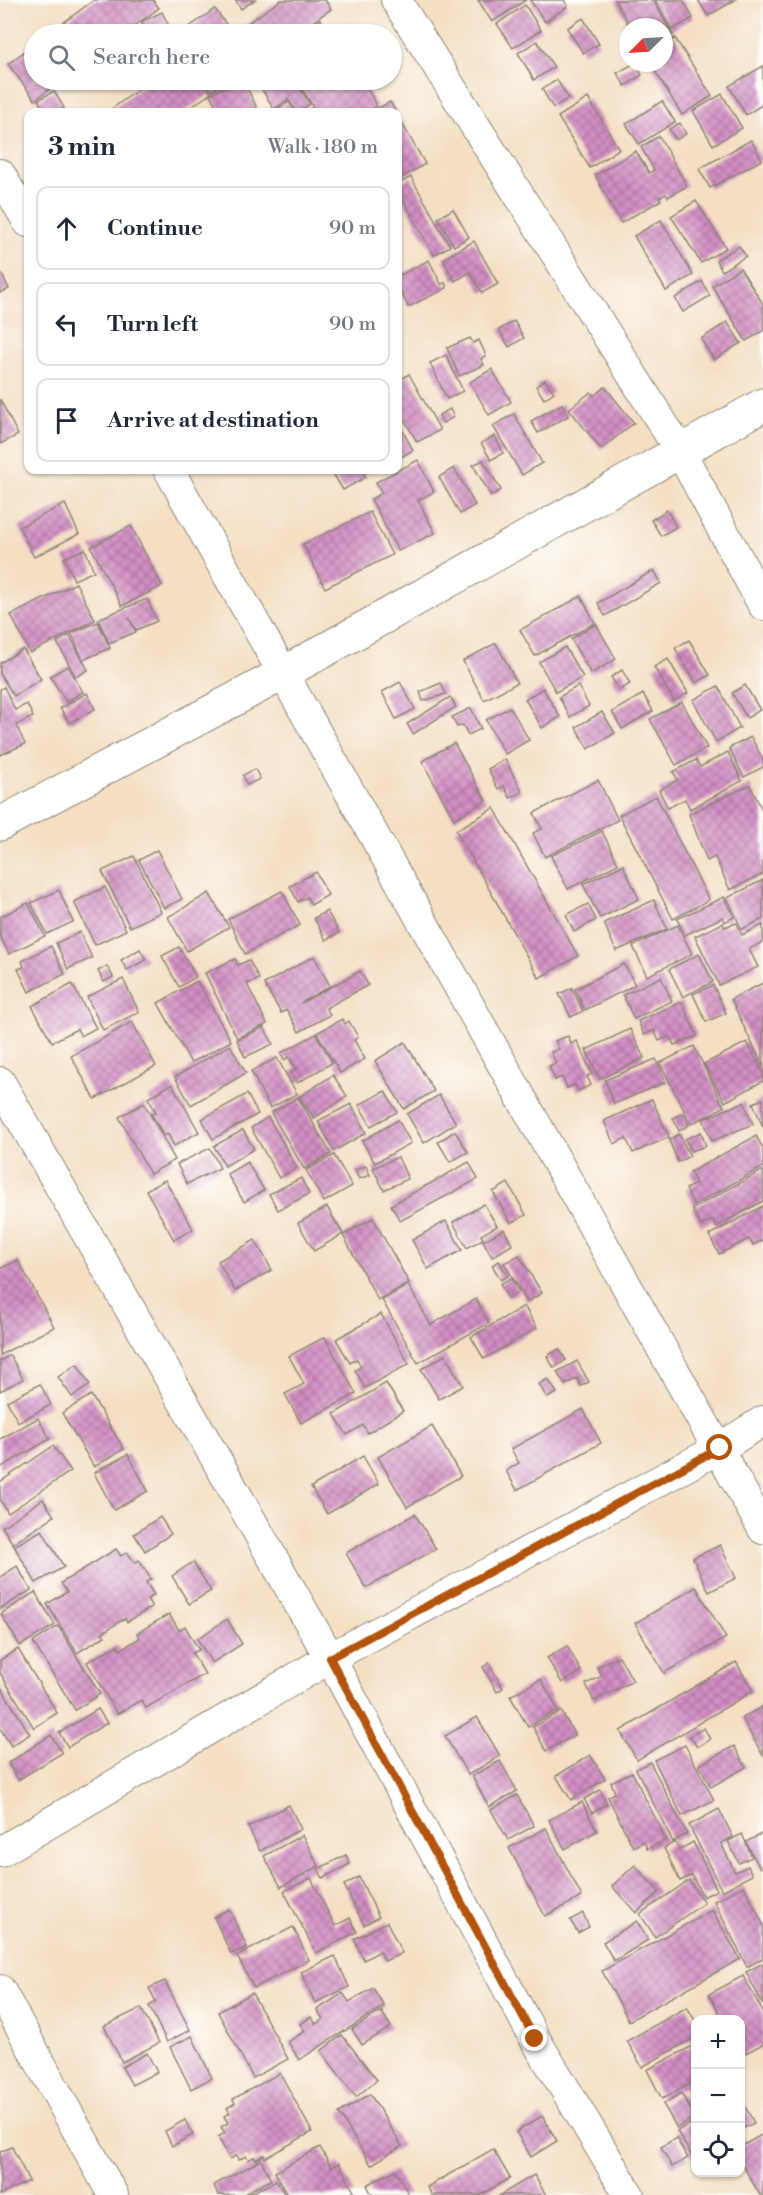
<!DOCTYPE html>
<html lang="en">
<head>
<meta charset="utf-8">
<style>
  body { margin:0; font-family:"Libre Bodoni",serif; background:#f6f6f7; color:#1f2937 }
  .controls { position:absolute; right:18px; bottom:18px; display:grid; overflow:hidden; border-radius:12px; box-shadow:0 2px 4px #0004 }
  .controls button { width:54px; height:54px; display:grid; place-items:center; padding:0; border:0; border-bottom:2px solid #e0e1e3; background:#fff; color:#1f2937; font:30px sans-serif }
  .compass { position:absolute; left:619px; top:18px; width:54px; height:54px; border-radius:50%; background:#fff; box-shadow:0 2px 4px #0004; rotate:246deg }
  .stop { position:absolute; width:18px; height:18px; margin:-14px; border:4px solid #b45309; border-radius:50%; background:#fff }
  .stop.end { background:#b45309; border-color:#fff; box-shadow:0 2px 6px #0008 }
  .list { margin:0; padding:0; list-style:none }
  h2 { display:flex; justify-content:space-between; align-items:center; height:78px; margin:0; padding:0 24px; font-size:26px }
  h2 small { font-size:20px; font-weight:400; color:#747a83 }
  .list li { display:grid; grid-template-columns:39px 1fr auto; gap:18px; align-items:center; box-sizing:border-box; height:84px; margin:0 12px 12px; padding:0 12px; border:2px solid #e0e1e3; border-radius:12px }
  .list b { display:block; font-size:22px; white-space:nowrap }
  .list em { font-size:20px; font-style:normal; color:#747a83 }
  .icon { flex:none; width:33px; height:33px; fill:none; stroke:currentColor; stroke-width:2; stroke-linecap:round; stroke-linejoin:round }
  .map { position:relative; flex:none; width:763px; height:2195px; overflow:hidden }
  .search { position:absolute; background:#fff; box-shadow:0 2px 4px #0004; left:24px; top:24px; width:378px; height:66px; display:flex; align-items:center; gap:15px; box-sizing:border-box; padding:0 21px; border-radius:33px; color:#747a83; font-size:22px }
  .panel { position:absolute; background:#fff; box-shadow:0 2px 4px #0004; left:24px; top:108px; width:378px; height:366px; border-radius:12px }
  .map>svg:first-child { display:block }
  .building { fill:url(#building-cross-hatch) }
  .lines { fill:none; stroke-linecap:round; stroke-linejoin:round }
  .minor-casing { stroke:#908578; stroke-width:32 }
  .secondary-casing { stroke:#908578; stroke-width:35 }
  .minor { stroke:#fff; stroke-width:30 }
  .secondary { stroke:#fff; stroke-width:33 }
  .route { stroke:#b45309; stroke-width:8 }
</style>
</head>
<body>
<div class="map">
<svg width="763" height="2195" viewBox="0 0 763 2195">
  <defs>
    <pattern id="building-cross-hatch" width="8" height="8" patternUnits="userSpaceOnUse" patternTransform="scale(1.5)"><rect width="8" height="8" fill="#d28fc4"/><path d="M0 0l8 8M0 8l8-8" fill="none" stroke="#ab759f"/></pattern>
  </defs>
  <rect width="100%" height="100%" fill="#fdfcf7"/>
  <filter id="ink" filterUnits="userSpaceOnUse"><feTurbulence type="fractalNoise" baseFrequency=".0167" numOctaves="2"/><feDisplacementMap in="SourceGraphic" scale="12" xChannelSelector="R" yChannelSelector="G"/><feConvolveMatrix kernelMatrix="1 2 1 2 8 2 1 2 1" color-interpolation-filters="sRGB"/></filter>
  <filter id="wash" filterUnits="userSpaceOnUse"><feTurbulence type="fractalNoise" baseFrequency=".008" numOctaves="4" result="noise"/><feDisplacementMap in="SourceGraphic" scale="24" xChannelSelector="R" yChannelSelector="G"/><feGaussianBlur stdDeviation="1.35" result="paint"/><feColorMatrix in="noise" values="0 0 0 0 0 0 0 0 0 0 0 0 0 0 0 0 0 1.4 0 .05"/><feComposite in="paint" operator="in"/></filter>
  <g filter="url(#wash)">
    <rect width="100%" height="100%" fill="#f4dfc4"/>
    <g id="blocks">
      <g class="building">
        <polygon points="94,0 153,0 159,8 123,34 48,34"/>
        <polygon points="235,0 255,0 241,9"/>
        <polygon points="281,0 325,0 331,9 295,34 252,34 245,25"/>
        <polygon points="478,0 526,0 492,22"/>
        <polygon points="530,0 564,0 568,6 545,22"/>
        <polygon points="615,0 653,0 673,35 664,41 664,27 630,27"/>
        <polygon points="655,0 683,0 693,18 672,30"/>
        <polygon points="698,0 735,0 708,16"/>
        <polygon points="525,5 541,30 513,48 497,24"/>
        <polygon points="215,9 229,28 220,34 179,34"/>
        <polygon points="162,12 173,34 147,34 141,22"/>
        <polygon points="583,18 599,44 583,53 567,28"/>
        <polygon points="320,19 331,34 297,34"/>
        <polygon points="675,38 712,96 682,115 650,63 664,63 664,45"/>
        <polygon points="537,41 554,67 534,80 518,53"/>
        <polygon points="34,44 34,80 62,80 35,100 8,64"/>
        <polygon points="635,63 642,75 625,86 617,73"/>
        <polygon points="763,66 763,104 746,115 729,86"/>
        <polygon points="152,80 202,80 211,93 184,112 107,112"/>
        <polygon points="204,80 229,80 212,91"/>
        <polygon points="240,80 243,80 259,112 219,112 210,94"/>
        <polygon points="256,80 294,80 310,104 297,112 287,98 288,100 274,109"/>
        <polygon points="315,80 362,80 377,106 366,112 303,112 313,107 301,87"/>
        <polygon points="557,80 568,98 553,108 542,89"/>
        <polygon points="54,91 64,108 56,112 45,112 38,100"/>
        <polygon points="722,94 742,128 713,145 693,111"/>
        <polygon points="588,98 619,149 590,168 558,117"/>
        <polygon points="662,101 675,122 639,144 626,124"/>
        <polygon points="289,102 296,112 272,112"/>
        <polygon points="390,102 396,112 370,112"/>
        <polygon points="398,116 425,164 398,180"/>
        <polygon points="680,123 686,134 676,140 669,129"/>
        <polygon points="659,136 687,186 668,197 666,194 659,197 661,200 621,223 595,175 636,151 649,173 654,170 641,147"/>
        <polygon points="751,140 762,160 710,188 699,169"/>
        <polygon points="411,177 450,246 434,255 398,191 398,184"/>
        <polygon points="696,201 726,248 701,263 671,216"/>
        <polygon points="453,209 469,237 454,246 438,218"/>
        <polygon points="661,220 693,275 666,291 634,236"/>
        <polygon points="474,241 498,284 482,293 470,272 455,281 443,259"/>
        <polygon points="739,246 746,256 722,271 716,260"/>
        <polygon points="429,260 441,284 445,283 447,288 408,307 398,285 398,276"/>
        <polygon points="740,268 763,304 763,331 746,341 712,286"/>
        <polygon points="0,271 9,289 0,293"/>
        <polygon points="702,281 710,296 683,312 675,298"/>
        <polygon points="514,321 524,338 509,347 499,330"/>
        <polygon points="727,322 741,343 714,360 701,339"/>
        <polygon points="470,338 473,343 479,340 486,356 481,359 484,365 459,376 447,348"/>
        <polygon points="446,355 463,391 447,399 430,363"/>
        <polygon points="492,369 511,402 489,415 470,382"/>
        <polygon points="409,374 440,430 417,442 398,408 398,381"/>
        <polygon points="545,380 554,392 544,399 536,386"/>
        <polygon points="605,387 634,423 601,449 569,409 591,392 594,396"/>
        <polygon points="0,399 18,435 0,444"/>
        <polygon points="562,404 568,416 538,433 531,421"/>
        <polygon points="450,409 454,417 443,423 439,415"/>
        <polygon points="514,414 542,463 522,475 493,426"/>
        <polygon points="398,422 413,450 398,459"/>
        <polygon points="495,436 503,453 491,460 481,443"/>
        <polygon points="418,460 434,492 418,500 435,533 398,551 371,499 382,493 376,482"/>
        <polygon points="483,460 501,490 491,496 473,465"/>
        <polygon points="454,468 475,505 460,514 439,477"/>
        <polygon points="331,470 362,470 366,477 343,490"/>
        <polygon points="65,504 79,534 34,557 19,527"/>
        <polygon points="667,510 676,527 661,536 651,520"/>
        <polygon points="370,512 392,555 325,588 303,544"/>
        <polygon points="131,526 162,586 122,606 91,547"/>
        <polygon points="85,549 94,571 74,580 64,558"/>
        <polygon points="654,570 661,583 605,616 598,603"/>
        <polygon points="76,583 95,620 30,653 11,615"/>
        <polygon points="581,596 595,623 535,656 520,630"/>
        <polygon points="147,599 157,621 136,630 129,618 136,632 109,643 98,619"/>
        <polygon points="98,622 110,648 83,660 71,633"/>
        <polygon points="596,624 616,659 591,674 571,639"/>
        <polygon points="69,635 88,670 76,677 57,642"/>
        <polygon points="689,640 710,675 696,683 675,648"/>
        <polygon points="496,643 517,683 484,700 463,661"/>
        <polygon points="565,647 583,677 556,692 539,662"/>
        <polygon points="23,649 41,679 14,696 0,674 0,663"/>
        <polygon points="668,659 688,693 674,701 654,667"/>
        <polygon points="68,666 83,692 66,702 50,676"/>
        <polygon points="622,670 630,684 619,690 611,677"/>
        <polygon points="400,682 415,709 396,719 382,692"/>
        <polygon points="441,683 446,694 423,701 420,692"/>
        <polygon points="745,685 760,710 747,718 732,693"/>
        <polygon points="578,686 589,706 570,717 559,697"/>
        <polygon points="718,686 740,728 716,742 693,700"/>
        <polygon points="4,687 15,710 27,704 33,717 16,725 25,744 0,755 0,689"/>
        <polygon points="543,688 560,717 542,728 525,699"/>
        <polygon points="87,693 95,709 69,723 60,708"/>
        <polygon points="643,694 653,711 622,729 612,712"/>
        <polygon points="450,697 456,707 413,734 407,724"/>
        <polygon points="682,702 707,748 676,765 650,719"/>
        <polygon points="510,707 529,740 505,754 486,720"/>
        <polygon points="471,708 481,729 468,735 463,725 457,727 452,717"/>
        <polygon points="602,712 615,733 588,749 576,727"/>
        <polygon points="751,737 763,760 763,767 744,777 729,748"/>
        <polygon points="454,743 486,801 454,819 422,761"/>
        <polygon points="728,752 742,781 690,809 685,799 668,808 659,790 678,780 673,772 696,760 700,767"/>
        <polygon points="505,759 522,792 510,798 504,786 498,789 488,769"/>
        <polygon points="255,769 260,779 247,785 243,775"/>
        <polygon points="598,780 618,820 545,857 533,833 542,829 534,813"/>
        <polygon points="750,785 763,812 763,874 730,890 715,857 707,861 689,814"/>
        <polygon points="656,796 709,900 673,919 619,815"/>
        <polygon points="494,808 578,956 539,978 456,830"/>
        <polygon points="602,831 618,864 568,889 551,856"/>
        <polygon points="157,850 182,899 164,908 139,860"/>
        <polygon points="134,856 161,912 130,927 102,871"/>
        <polygon points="623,865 639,899 600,918 583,884"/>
        <polygon points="316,872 328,895 311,905 307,897 298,902 290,886"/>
        <polygon points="763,880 763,919 742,929 727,898"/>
        <polygon points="105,887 126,930 95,945 74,902"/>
        <polygon points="59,890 73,922 47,934 31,903"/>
        <polygon points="282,891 300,925 245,954 228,919"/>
        <polygon points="209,893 229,927 187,951 168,917"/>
        <polygon points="724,897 734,917 725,922 723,917 685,935 677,919"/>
        <polygon points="654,900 667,929 616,951 604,923"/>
        <polygon points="28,903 45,936 9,954 0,936 0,917"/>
        <polygon points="588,904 596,920 574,932 566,915"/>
        <polygon points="327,911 339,933 326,940 314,918"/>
        <polygon points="723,923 724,927 737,923 742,935 763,925 763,942 749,949 758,967 719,985 695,936"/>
        <polygon points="678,925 692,954 647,976 633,946"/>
        <polygon points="80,932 92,958 68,969 56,943"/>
        <polygon points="51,946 65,974 29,992 18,969 24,967 22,961"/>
        <polygon points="179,947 196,977 179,987 162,956"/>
        <polygon points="140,949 146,960 127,970 121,960"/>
        <polygon points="699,954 713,982 683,997 669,969"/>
        <polygon points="314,956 330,986 301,1003 360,971 368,985 326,1008 330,1015 299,1032 287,1010 281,1013 264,984"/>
        <polygon points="235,959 238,965 249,960 259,979 247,984 267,1024 237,1038 205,973"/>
        <polygon points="624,964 635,985 585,1010 575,989"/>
        <polygon points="107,966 113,977 104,982 98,971"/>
        <polygon points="661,977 672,1001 634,1019 623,995"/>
        <polygon points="123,979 139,1012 103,1030 87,997"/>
        <polygon points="197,981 231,1041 191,1063 158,1003"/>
        <polygon points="763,983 763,1067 731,999"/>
        <polygon points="72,984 96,1028 81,1036 77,1029 52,1042 32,1006"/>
        <polygon points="713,985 726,1013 706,1022 693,994"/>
        <polygon points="572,988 583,1011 571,1017 559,994"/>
        <polygon points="682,1002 697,1036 674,1045 670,1036 659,1041 654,1030 644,1035 638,1021"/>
        <polygon points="342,1019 345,1024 349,1021 358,1037 354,1040 365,1059 340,1073 317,1033"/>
        <polygon points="132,1022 156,1066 95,1099 71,1056"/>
        <polygon points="264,1027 273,1044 245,1057 237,1040"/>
        <polygon points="630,1029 644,1058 600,1079 586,1050"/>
        <polygon points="316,1034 332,1063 297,1083 291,1072 296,1069 289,1057 284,1060 281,1053"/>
        <polygon points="568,1036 571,1044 577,1041 592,1074 587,1076 591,1085 578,1091 575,1085 567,1088 562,1077 555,1080 549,1066 556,1063 551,1052 559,1049 555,1041"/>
        <polygon points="405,1042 434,1091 404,1109 375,1061"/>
        <polygon points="747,1042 763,1072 763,1081 725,1102 704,1064"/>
        <polygon points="230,1045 246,1073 191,1105 175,1077"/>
        <polygon points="694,1046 724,1107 691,1124 660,1063"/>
        <polygon points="277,1058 297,1094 270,1108 251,1071"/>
        <polygon points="656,1059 666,1082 614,1104 605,1080"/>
        <polygon points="333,1075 347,1096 314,1118 299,1097"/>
        <polygon points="172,1084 199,1132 174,1146 168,1134 164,1136 151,1114 156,1112 148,1098"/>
        <polygon points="385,1091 397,1112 371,1126 359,1105"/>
        <polygon points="247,1094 258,1114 213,1139 202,1119"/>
        <polygon points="439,1095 456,1123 424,1143 407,1114"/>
        <polygon points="298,1097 331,1154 304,1169 271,1113"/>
        <polygon points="652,1099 669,1137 633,1153 626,1138 614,1144 604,1121"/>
        <polygon points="763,1099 763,1127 753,1103"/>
        <polygon points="744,1102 753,1124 712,1141 703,1119"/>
        <polygon points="144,1103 175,1160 150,1174 119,1117"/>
        <polygon points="351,1104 366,1133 334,1151 318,1121"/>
        <polygon points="683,1113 689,1125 679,1131 673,1118"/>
        <polygon points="268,1117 297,1168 279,1178 251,1128"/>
        <polygon points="398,1120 411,1143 375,1163 362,1141"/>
        <polygon points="243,1130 254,1149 225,1166 214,1146"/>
        <polygon points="455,1131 468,1152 450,1162 438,1142"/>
        <polygon points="701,1132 706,1146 691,1151 685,1139"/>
        <polygon points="679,1134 690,1156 678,1162 669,1140"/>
        <polygon points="756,1136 763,1148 763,1167 694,1205 686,1189 696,1183 690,1172"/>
        <polygon points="210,1148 220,1168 187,1184 177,1164"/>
        <polygon points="334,1155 352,1186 324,1202 306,1170"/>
        <polygon points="398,1157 408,1179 384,1190 373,1168"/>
        <polygon points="247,1162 264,1190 244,1202 227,1174"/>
        <polygon points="469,1162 478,1179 400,1221 391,1205"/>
        <polygon points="366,1166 370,1175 359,1179 355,1170"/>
        <polygon points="763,1170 763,1201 716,1227 713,1220 701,1226 692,1209"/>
        <polygon points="301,1178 309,1194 278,1210 269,1194"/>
        <polygon points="165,1180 193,1229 174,1240 146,1190"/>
        <polygon points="508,1183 526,1215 511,1223 493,1192"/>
        <polygon points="484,1204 497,1226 481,1235 483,1239 467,1248 453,1222"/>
        <polygon points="763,1206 763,1240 753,1245 749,1239 719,1254 709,1235"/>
        <polygon points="327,1207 343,1234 314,1251 298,1223"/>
        <polygon points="373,1218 409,1283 378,1300 343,1235"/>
        <polygon points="446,1221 462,1250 428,1269 412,1240"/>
        <polygon points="504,1229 512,1245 492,1257 483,1241"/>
        <polygon points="255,1240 272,1270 235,1291 218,1261"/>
        <polygon points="519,1255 542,1293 527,1302 504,1263"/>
        <polygon points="18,1260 54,1327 0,1355 0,1269"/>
        <polygon points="499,1261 508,1276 501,1280 492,1265"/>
        <polygon points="511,1278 519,1292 508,1298 500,1284"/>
        <polygon points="408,1285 431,1325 476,1299 489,1323 418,1363 382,1300"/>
        <polygon points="524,1306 537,1328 484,1359 471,1337"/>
        <polygon points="381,1314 409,1364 365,1388 355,1370 361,1367 357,1359 350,1363 336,1339"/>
        <polygon points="325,1337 356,1394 301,1423 285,1394 304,1384 289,1356"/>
        <polygon points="559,1349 566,1360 554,1368 547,1356"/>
        <polygon points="10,1355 23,1379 0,1391 0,1361"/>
        <polygon points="445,1355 463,1386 439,1399 421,1369"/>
        <polygon points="577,1361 589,1382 581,1386 577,1378 565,1385 557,1372"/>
        <polygon points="77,1364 90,1385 72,1397 58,1377"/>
        <polygon points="548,1379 557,1393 547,1398 539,1384"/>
        <polygon points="386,1383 403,1411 368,1433 363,1425 347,1435 334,1414"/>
        <polygon points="40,1384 51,1405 18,1422 7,1401"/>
        <polygon points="91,1395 124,1449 94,1467 62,1413"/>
        <polygon points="583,1409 601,1443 517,1490 506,1471 519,1463 511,1449"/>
        <polygon points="38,1418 50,1439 0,1468 0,1439"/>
        <polygon points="432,1426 461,1476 407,1507 378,1457"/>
        <polygon points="53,1446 71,1471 8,1513 0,1500 0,1482"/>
        <polygon points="128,1454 148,1491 114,1510 94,1473"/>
        <polygon points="363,1456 379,1484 327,1514 311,1487"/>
        <polygon points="43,1499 54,1516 13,1544 2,1527"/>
        <polygon points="415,1514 436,1549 366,1588 346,1553"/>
        <polygon points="160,1517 171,1534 145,1551 134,1534"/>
        <polygon points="42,1530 64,1567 36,1583 14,1546"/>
        <polygon points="720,1545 736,1578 709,1592 693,1558"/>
        <polygon points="116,1549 121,1556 127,1552 135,1563 139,1560 151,1579 146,1582 154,1595 147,1599 152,1607 127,1622 125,1618 102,1633 105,1636 77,1653 47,1604 67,1592 61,1583"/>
        <polygon points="193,1562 211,1591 189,1604 172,1576"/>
        <polygon points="17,1566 31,1590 0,1609 0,1577"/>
        <polygon points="696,1587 726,1638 664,1673 635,1623"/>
        <polygon points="35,1592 55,1625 20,1646 1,1614"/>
        <polygon points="169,1614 179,1630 185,1626 199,1650 192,1653 205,1674 146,1708 141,1700 117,1714 87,1662 117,1645 120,1650 140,1638 137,1633"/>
        <polygon points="227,1619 242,1644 212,1663 197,1639"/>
        <polygon points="58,1626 100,1694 75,1710 33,1642"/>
        <polygon points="567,1646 581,1671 562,1683 547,1658"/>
        <polygon points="18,1649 57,1713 34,1728 0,1673 0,1660"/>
        <polygon points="619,1656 633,1681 594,1701 586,1684 602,1676 597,1667"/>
        <polygon points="736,1662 753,1691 637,1760 620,1731"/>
        <polygon points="489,1663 503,1688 497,1692 483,1667"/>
        <polygon points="541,1679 558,1710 528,1727 510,1696"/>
        <polygon points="0,1686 30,1734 11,1746 0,1728"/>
        <polygon points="763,1706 763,1756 742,1718"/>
        <polygon points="98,1709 107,1723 68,1747 59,1733"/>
        <polygon points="561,1711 575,1735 546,1751 533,1727"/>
        <polygon points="477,1717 500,1756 468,1775 445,1736"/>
        <polygon points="704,1728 710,1739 697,1747 690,1736"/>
        <polygon points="51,1735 62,1753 18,1780 8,1763"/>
        <polygon points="685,1745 714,1800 682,1816 654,1760"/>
        <polygon points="734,1746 746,1767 711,1787 699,1765"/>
        <polygon points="590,1755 605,1779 571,1800 556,1776"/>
        <polygon points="500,1761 517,1791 489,1807 472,1776"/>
        <polygon points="650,1762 687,1834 673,1842 636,1769"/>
        <polygon points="632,1772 666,1840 647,1849 644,1841 633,1847 608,1797 615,1793 611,1782"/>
        <polygon points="600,1790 607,1804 592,1813 584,1799"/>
        <polygon points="517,1795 534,1826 508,1840 491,1810"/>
        <polygon points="582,1802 597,1831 565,1849 549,1820"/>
        <polygon points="289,1805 301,1829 260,1851 248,1827"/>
        <polygon points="719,1809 733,1837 721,1843 735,1872 748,1866 752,1875 722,1891 689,1825"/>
        <polygon points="546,1828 582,1897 545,1916 509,1848"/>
        <polygon points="763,1833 763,1866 760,1868 746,1842"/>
        <polygon points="742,1834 752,1857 739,1863 728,1841"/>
        <polygon points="302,1835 319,1866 281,1887 264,1856"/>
        <polygon points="675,1842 679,1850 693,1842 717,1890 703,1897 692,1875 680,1881 664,1848"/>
        <polygon points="346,1855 350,1864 323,1878 318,1869"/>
        <polygon points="635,1865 659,1892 636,1913 612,1886"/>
        <polygon points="359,1877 379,1917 364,1925 344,1885"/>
        <polygon points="311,1878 335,1926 350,1918 357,1932 316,1953 284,1891"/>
        <polygon points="689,1880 704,1903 655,1937 640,1914"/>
        <polygon points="744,1886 763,1924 763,1958 747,1967 714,1901"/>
        <polygon points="229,1909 247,1947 231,1954 214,1917"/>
        <polygon points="712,1910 740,1959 629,2021 602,1971"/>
        <polygon points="583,1913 589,1927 578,1933 570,1920"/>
        <polygon points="637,1921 648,1940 614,1961 603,1942"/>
        <polygon points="387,1922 402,1953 385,1961 380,1951 364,1960 354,1939"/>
        <polygon points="293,1927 309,1960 254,1988 237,1956"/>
        <polygon points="335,1956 349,1987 315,2003 301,1972"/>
        <polygon points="763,1963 763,2005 746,1972"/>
        <polygon points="743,1976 763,2012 763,2044 742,2055 740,2020 723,2020 709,1994"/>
        <polygon points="165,1981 190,2030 167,2042 149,2006 156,2002 149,1988"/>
        <polygon points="373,1988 384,2006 299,2060 288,2042 305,2031 300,2024 311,2017 316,2024 323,2019 317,2010 343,1993 349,2002"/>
        <polygon points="252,1993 288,2059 253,2078 218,2012"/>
        <polygon points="687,2007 696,2022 696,2037 642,2067 627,2041"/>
        <polygon points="141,2008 159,2043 122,2062 104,2026"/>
        <polygon points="381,2011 391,2027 362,2045 352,2029"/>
        <polygon points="342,2035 377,2080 356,2097 321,2051"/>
        <polygon points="192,2036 212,2078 191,2089 170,2047"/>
        <polygon points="696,2044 696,2081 662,2099 647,2070"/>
        <polygon points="147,2053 157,2072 132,2085 122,2067"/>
        <polygon points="280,2073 312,2132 265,2158 264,2155 256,2160 254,2157 248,2160 246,2156 239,2160 237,2155 230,2159 218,2137 225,2133 221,2127 228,2123 224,2116 230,2113 227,2108 235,2103 233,2099"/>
        <polygon points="681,2093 695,2117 677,2128 663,2104"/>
        <polygon points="370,2094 402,2146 371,2165 339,2113"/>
        <polygon points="740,2097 754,2123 740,2130"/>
        <polygon points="542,2116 557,2141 531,2157 516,2132"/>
        <polygon points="185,2120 193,2135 172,2146 165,2131"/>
        <polygon points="696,2120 696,2156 693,2158 677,2131"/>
        <polygon points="763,2134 763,2195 760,2195 740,2161 740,2147"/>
        <polygon points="676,2138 688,2158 672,2167 661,2147"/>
        <polygon points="12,2147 29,2181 0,2195 0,2152"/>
        <polygon points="320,2147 331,2167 339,2163 354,2192 349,2195 287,2195 275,2172"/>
        <polygon points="493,2149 510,2178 481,2195 432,2195 427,2187"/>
        <polygon points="261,2160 271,2180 242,2195 218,2195 214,2185"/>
        <polygon points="395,2170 409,2195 372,2195 367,2185"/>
        <polygon points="534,2175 546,2195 500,2195"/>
        <polygon points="276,2180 285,2195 247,2195 273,2182"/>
      </g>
    </g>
  </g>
  <g filter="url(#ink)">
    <use href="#blocks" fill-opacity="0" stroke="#908578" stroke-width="1.5"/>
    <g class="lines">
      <defs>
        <g id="minor">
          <polyline points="396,0 680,451 763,605"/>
          <polyline points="0,174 28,222"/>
          <polyline points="169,470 763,1529"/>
          <polyline points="0,1082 330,1658 535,2039 629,2195"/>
          <polyline points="0,1852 330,1658 720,1448 763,1421"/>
          <polyline points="0,1990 113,2195"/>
        </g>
        <polyline id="secondary" points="0,824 282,674 763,405"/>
      </defs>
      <use href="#minor" class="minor-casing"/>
      <use href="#secondary" class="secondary-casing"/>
      <use href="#minor" class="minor"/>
      <use href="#secondary" class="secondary"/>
    </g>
  </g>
  <g class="lines" filter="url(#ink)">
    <polyline class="route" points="535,2039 330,1658 720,1448"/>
  </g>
</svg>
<div class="controls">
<button>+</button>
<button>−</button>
<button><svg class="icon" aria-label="locate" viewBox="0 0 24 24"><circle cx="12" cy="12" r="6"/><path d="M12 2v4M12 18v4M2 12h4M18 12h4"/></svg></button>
</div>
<svg class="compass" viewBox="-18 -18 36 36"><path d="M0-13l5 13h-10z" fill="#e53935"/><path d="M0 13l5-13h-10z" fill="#747a83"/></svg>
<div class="stop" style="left:720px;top:1448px"></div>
<div class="stop end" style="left:535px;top:2039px"></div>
<div class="search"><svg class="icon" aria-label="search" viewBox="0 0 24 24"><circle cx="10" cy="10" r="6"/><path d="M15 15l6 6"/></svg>Search here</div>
<section class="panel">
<h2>3 min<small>Walk · 180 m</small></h2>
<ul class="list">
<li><svg class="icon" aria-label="ahead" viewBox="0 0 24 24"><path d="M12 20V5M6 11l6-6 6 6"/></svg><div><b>Continue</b></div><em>90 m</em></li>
<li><svg class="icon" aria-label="left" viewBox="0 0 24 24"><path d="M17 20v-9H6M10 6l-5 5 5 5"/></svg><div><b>Turn left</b></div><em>90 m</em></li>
<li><svg class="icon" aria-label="arrive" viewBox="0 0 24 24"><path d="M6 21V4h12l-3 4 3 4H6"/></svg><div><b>Arrive at destination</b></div></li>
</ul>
</section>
</div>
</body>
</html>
